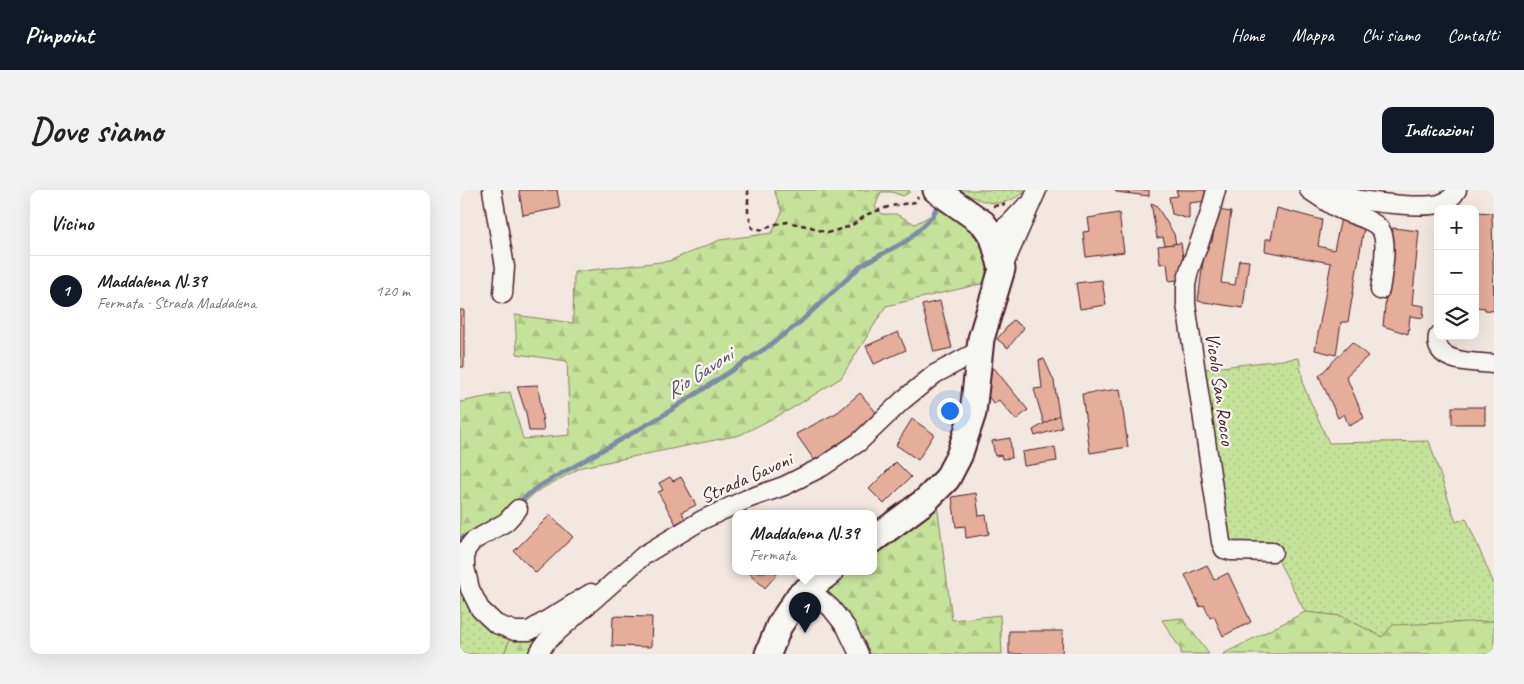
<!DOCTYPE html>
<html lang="it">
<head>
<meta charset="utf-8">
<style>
  body { margin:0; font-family:Caveat,sans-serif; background:#f2f2f2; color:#222 }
  .controls { position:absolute; right:15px; top:15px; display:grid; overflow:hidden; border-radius:10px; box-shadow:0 5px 20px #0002 }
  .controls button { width:45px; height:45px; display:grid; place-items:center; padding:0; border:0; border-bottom:1px solid #e0e0e0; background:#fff; color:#222; font:25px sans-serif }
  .you { position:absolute; left:489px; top:220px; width:18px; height:18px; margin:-12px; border:4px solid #fff; border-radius:50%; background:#1a73e8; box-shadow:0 0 0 8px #1a73e833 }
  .badge { display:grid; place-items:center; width:32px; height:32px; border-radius:50%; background:#111827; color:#fff; font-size:16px; font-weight:700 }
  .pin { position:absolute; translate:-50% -41px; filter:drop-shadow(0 1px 2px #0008) }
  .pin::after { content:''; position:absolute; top:26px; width:18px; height:15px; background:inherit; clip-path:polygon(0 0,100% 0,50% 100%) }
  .popup { position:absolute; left:272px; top:320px; width:145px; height:65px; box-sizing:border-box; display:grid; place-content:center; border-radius:10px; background:#fff; filter:drop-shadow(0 1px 4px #0005); font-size:16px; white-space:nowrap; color:#767676 }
  .popup b { font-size:19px; color:#222 }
  .popup::after { content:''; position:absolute; left:50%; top:100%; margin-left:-10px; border:10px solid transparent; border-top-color:#fff }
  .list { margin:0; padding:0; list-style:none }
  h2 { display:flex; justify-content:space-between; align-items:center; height:65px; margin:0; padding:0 20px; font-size:21px }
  h2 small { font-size:16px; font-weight:400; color:#767676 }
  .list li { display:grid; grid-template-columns:32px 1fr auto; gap:15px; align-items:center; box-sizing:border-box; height:70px; padding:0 20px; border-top:1px solid #e0e0e0 }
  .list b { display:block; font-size:19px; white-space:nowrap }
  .list p { margin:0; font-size:16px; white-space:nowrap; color:#767676 }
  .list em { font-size:16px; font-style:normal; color:#767676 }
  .icon { flex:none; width:28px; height:28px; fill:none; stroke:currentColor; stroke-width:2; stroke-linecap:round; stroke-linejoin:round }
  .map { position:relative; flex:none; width:1034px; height:464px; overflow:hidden; border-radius:10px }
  header { display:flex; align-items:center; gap:30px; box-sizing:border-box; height:70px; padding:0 25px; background:#111827; color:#fff }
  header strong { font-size:24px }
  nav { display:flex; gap:28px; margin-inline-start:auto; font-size:18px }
  .intro { display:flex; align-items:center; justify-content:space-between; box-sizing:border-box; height:120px; padding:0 30px }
  h1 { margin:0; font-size:35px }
  .button { padding:12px 22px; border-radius:10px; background:#111827; color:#fff; font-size:18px; font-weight:700 }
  main { display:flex; gap:30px; padding:0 30px }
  aside { flex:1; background:#fff; border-radius:10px; box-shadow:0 5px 20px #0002 }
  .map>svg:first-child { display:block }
  .grass { fill:url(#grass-dots); stroke:#888062 }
  .forest { fill:url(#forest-firs); stroke:#888062 }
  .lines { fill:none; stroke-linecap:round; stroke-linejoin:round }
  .stream { stroke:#7b8ca8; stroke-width:4.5 }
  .building { fill:#e4ae9a; stroke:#4a1f2b }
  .street-casing { stroke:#4a1f2b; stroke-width:21 }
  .secondary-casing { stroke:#4a1f2b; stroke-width:29 }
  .path { stroke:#4a1f2b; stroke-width:2.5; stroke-dasharray:5 4; stroke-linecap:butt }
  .street { stroke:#f6f6f2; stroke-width:18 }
  .secondary { stroke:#f6f6f2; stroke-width:25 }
  .labels { text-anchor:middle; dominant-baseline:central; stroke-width:4.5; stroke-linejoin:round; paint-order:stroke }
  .street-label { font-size:20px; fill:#4a1f2b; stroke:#f6f6f2 }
  .water-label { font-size:21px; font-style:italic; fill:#5e4c5f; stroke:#f6f6f2 }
</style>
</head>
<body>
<header>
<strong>Pinpoint</strong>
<nav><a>Home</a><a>Mappa</a><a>Chi siamo</a><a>Contatti</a></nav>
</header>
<div class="intro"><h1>Dove siamo</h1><a class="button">Indicazioni</a></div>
<main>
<aside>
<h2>Vicino<small></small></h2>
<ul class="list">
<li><span class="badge">1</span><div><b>Maddalena N.39</b><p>Fermata · Strada Maddalena</p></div><em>120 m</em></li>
</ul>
</aside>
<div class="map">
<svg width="1034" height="464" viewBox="0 0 1034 464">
  <defs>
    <pattern id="grass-dots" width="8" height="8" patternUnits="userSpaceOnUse" patternTransform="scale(1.25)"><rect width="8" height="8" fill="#c5e29a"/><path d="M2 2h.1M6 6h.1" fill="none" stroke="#abc185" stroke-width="1.8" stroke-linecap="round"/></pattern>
    <pattern id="forest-firs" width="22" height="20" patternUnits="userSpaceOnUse" patternTransform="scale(1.25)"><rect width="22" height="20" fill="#c5e29a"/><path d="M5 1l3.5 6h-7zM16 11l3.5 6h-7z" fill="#abc185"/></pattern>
  </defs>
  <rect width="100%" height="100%" fill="#f2e8e0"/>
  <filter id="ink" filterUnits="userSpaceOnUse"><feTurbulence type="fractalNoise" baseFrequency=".02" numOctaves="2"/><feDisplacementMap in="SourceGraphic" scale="10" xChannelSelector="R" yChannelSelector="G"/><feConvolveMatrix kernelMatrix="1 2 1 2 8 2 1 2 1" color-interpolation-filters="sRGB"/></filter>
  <g filter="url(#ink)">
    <g class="grass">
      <path d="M499 0H571L570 2C562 3 556 8 548 11 531 17 514 8 499 0Z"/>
      <polygon points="839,168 844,197 869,253 969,251 996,332 1006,328 1034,394 1034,431 1009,433 922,447 881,426 845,422 819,372 814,355 770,352 744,179"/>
      <polygon points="11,348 1,390 51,446 44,464 0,464 0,352"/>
    </g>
    <g class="forest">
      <polygon points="314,0 449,0 450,2 443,6 432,2 421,2 415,17 422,24 436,24 455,34 483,19 514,44 528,70 525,93 426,116 381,188 331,219 280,245 122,277 76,302 37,336 0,352 0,212 50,202 63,249 110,245 107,171 57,164 55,125 113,133 114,82 209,71 260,50 312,43 322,22"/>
      <polygon points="477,313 492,430 540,425 542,464 407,464 388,427 364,397 384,382 414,382 414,359"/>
      <polygon points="114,418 70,464 44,464 51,446"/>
      <polygon points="845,422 881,426 922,447 933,435 1034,431 1034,464 763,464"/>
      <polygon points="722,428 749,464 721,464 721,460 702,430"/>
    </g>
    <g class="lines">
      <g class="stream">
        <polyline points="56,315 76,298 202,226 306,158 337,135 402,75 448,50 472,27 476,18"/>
        <polyline points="0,348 10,344"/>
      </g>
    </g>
    <g class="building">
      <polygon points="59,0 97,0 100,18 63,25"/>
      <polygon points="655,0 689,0 689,6 656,2"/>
      <polygon points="716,0 747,0 748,11 729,13 729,29 712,24 709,7 718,6"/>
      <polygon points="691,13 696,15 714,44 716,54 705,55 703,47 697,48"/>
      <polygon points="817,18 862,30 858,56 874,60 881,28 904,38 888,132 881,132 876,165 855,160 871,73 805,61 806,49 811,49"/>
      <polygon points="757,20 771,22 761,93 775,95 779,70 789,71 783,118 738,111 745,55 752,52"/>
      <polygon points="1015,22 1032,23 1034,121 1025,120 1025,118 1015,117"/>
      <polygon points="659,23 664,62 626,67 623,42 630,41 628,28"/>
      <polygon points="933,38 959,41 952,114 964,116 963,128 950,126 948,144 923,136"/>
      <polygon points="721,53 726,89 709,91 707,73 700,74 698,56"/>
      <polygon points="642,90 646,115 620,119 616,93"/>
      <polygon points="480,111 492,158 474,162 462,115"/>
      <rect x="0" y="120" width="4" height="57"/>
      <polygon points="553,130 564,138 548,158 537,149"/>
      <polygon points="438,142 446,160 414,174 406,156"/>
      <polygon points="892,152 908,166 886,186 904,228 889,236 884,224 878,228 859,186"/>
      <polygon points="584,169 594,191 599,225 584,234 574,199 582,198 579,170"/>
      <polygon points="534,178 568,220 556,230 539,210 534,214 524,201 526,184"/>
      <polygon points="78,195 84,241 69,241 66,223 57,196"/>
      <polygon points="660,199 668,257 630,263 622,204"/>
      <polygon points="400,203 420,227 357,274 336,244 378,222"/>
      <rect x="992" y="217" width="33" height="17"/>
      <polygon points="599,225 602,238 575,246 573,240"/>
      <polygon points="452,229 474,244 458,270 436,255"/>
      <polygon points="550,248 552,268 542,269 541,265 535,266 532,251"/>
      <polygon points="595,257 597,271 564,276 562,262"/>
      <polygon points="436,272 451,287 424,314 409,299"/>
      <polygon points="210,287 213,291 221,287 236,315 222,322 225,329 216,334 198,302 203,300 199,293"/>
      <polygon points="516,303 519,326 526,325 529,344 506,348 505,336 496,337 492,307"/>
      <polygon points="90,325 113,347 76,383 54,361"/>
      <polygon points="747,375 754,390 768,383 791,432 763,446 754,426 750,428 744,415 740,417 725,385"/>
      <polygon points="288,382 317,382 317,384 305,398"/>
      <polygon points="153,426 192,427 191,457 152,456"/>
      <polygon points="549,441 603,441 602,464 549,464"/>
    </g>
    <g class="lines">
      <defs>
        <g id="street">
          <polyline points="32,0 45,77 43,104"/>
          <polyline points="756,0 749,26 729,81 726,95 726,114 761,352 764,359 771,361 813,362"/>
          <path d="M849 0C857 5 866 12 875 17 887 25 916 28 922 42 928 55 922 86 920 100"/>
          <path d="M870 0C880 3 890 8 900 10 918 13 961 18 979 14 987 12 993 7 997 0"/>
          <polyline points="533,47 551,32 565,17"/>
          <polyline points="542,79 577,0"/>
          <path d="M978 146C972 174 1016 172 1034 174"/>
          <polyline points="58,319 46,332 13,351 5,361 5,377 10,399 20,419 36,434 55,441 69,441 131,403"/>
          <polyline points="348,398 371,418 386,437 399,464"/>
          <polyline points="78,464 86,452 184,365 242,330 287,309 324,296 362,277 399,252 443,210 475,184 520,160"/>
        </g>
        <g id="secondary">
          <polyline points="414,349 465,311 487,289 499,266 513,223 521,149 542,79 533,47 523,33 476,0"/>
          <polyline points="308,464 319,436 339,406 370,382"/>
        </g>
      </defs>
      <use href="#street" class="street-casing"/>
      <use href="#secondary" class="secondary-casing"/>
      <g class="path">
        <polyline points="288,0 288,22 292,38 304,40 311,35 327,32 351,37 367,43 391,36 408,24 431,16 455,12 458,7"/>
        <polyline points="533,16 545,14"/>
      </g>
      <use href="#street" class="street"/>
      <use href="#secondary" class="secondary"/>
    </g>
  </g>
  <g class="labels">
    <g class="street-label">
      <text transform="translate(760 199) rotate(82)">Vicolo San Rocco</text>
      <text transform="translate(286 288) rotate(-24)">Strada Gavoni</text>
    </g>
    <g class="water-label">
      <text transform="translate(239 183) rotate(-33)">Rio Gavoni</text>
    </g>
  </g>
</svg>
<div class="controls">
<button>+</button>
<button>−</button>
<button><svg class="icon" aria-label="layers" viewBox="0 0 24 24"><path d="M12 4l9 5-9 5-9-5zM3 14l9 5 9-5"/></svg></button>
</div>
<div class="you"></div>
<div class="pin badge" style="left:345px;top:443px">1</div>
<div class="popup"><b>Maddalena N.39</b>Fermata</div>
</div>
</main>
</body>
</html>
